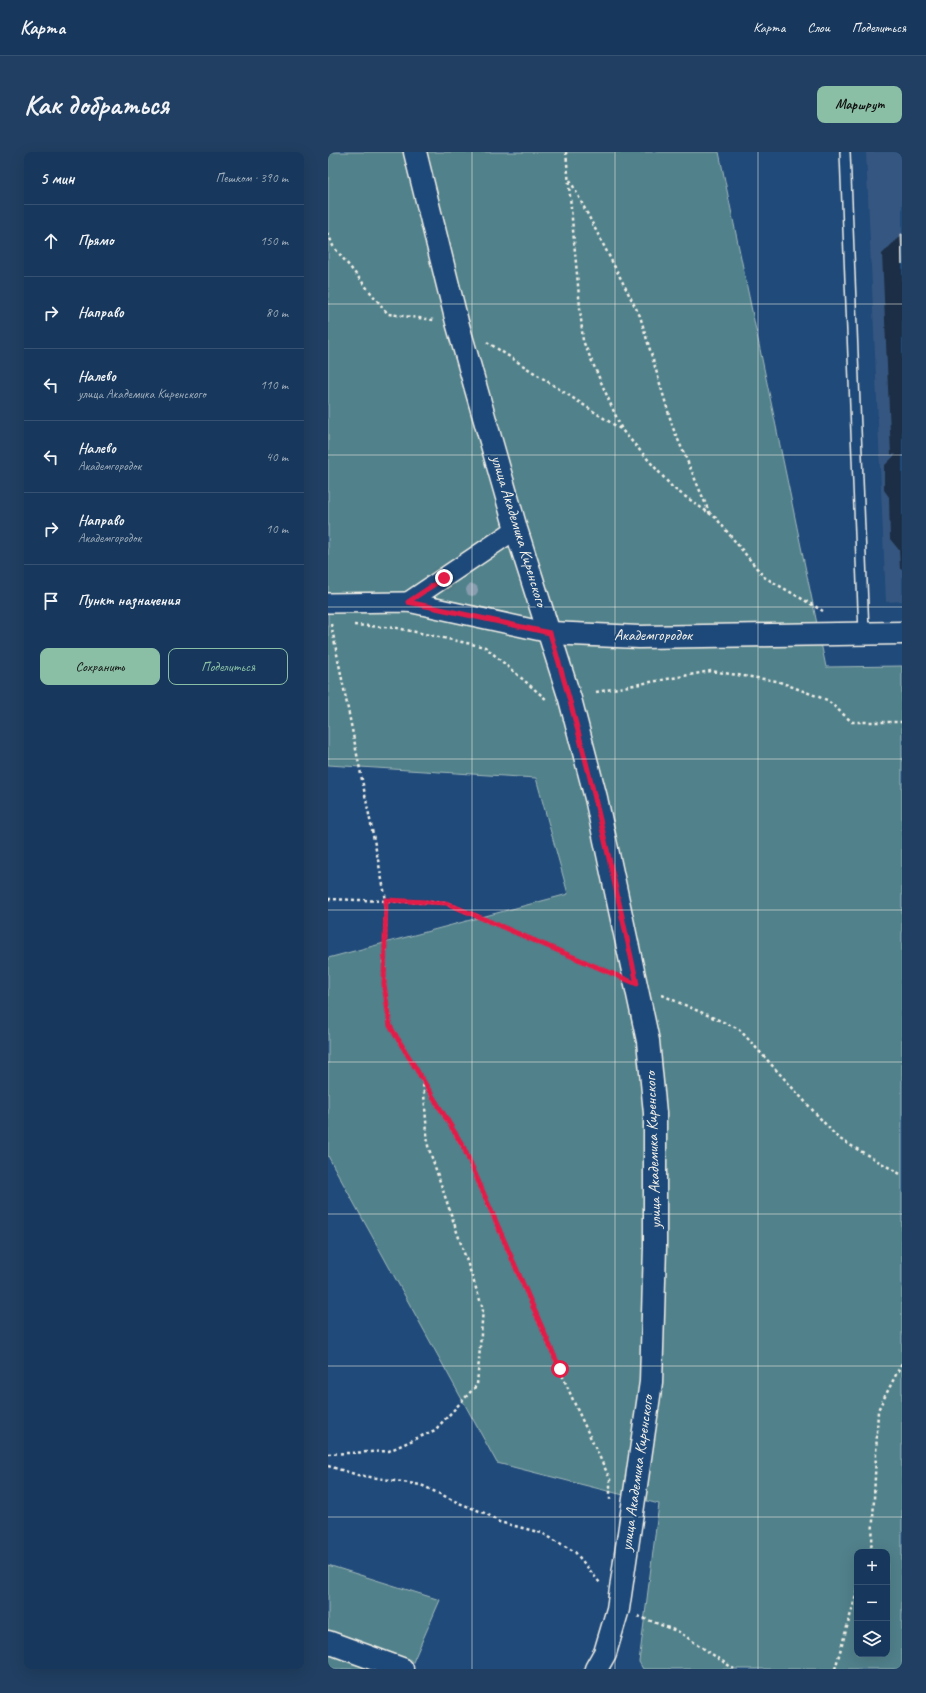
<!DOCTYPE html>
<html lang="ru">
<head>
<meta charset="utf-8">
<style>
  body { margin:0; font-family:Caveat,sans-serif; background:#203f62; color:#f1f3f6 }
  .controls { position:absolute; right:12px; bottom:12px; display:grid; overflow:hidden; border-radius:8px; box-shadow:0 4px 16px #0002 }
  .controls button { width:36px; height:36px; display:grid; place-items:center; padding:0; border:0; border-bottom:1px solid #365272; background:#17385c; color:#f1f3f6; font:20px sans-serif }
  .stop { position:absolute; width:12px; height:12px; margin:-9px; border:3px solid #e11d48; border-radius:50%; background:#fff }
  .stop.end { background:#e11d48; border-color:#fff; box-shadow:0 1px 4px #0008 }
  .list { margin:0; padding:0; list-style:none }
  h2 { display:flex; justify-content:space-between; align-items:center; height:52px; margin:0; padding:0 16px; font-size:17px }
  h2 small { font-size:13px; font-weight:400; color:#9eacbb }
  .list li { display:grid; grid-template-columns:26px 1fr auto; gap:12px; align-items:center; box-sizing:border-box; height:72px; padding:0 16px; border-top:1px solid #365272 }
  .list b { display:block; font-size:15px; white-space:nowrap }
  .list p { margin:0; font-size:13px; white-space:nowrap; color:#9eacbb }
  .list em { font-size:13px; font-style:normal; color:#9eacbb }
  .actions { display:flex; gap:8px; padding:12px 16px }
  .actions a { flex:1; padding:9px 0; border:1px solid #8abfa5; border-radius:8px; text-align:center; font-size:14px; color:#8abfa5 }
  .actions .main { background:#8abfa5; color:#111 }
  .icon { flex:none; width:22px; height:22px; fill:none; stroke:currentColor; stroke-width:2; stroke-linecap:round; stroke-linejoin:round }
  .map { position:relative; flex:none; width:574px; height:1517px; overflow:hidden; border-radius:8px }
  header { display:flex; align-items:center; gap:24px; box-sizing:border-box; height:56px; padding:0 20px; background:#17385c; border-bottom:1px solid #365272 }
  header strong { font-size:19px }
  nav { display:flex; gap:22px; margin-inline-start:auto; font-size:14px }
  .intro { display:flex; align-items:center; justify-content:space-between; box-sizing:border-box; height:96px; padding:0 24px }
  h1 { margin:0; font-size:28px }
  .button { padding:10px 18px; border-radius:8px; background:#8abfa5; color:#111; font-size:14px; font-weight:700 }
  main { display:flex; gap:24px; padding:0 24px }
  aside { flex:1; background:#17385c; border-radius:8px; box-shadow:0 4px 16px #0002 }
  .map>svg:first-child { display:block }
  .built { fill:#365680 }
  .green { fill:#51818b; stroke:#a2b9ba; fill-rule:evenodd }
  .shadow { fill:#0007 }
  .building { fill:#6b728f; stroke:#f4f1e8 }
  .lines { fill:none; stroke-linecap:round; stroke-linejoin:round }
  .service-casing { stroke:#f4f1e8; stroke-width:12 }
  .minor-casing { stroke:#f4f1e8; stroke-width:22 }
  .tertiary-casing { stroke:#f4f1e8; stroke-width:25 }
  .secondary-casing { stroke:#f4f1e8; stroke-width:25 }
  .path { stroke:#f4f1e8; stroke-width:2.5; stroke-dasharray:3 3; stroke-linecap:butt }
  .service { stroke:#1f4a7a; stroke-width:9 }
  .minor { stroke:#1f4a7a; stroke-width:19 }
  .tertiary { stroke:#1f4a7a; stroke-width:22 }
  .secondary { stroke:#1f4a7a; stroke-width:22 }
  .tree { fill:#879caf }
  .route { stroke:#e11d48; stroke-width:5 }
  .grid { fill:none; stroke:#f4f1e8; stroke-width:1; stroke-opacity:0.55 }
  .labels { text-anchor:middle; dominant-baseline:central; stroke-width:4; stroke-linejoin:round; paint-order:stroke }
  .street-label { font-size:16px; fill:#f4f1e8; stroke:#1f4a7a }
</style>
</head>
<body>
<header>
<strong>Карта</strong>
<nav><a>Карта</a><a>Слои</a><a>Поделиться</a></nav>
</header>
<div class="intro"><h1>Как добраться</h1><a class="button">Маршрут</a></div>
<main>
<aside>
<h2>5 мин<small>Пешком · 390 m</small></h2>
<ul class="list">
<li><svg class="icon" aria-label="ahead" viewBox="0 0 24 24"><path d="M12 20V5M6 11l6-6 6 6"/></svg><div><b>Прямо</b></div><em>150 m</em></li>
<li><svg class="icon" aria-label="right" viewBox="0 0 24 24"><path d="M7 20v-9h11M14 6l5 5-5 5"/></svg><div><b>Направо</b></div><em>80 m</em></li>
<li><svg class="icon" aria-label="left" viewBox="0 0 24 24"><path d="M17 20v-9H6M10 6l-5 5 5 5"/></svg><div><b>Налево</b><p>улица Академика Киренского</p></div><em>110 m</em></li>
<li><svg class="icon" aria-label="left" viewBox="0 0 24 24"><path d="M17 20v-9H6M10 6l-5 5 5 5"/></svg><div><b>Налево</b><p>Академгородок</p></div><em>40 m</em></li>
<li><svg class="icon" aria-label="right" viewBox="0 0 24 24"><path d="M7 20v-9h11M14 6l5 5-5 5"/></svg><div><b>Направо</b><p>Академгородок</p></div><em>10 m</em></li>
<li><svg class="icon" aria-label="arrive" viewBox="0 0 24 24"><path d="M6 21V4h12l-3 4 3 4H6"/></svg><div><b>Пункт назначения</b></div></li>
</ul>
<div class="actions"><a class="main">Сохранить</a><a>Поделиться</a></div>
</aside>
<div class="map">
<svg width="574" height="1517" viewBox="0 0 574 1517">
  <rect width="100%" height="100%" fill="#1f4a7a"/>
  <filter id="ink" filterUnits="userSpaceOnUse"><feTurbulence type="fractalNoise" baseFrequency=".025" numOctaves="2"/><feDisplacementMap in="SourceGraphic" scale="8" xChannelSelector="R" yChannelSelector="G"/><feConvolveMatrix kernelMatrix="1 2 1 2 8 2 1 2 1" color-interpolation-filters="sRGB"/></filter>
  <g filter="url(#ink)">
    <polygon class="built" points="538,0 574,0 574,449 558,450"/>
    <g class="green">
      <path d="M0 0H391L498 515 574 514V1517H315L311 1510 331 1352 169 1311 0 1004V806L240 742 208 626 0 613ZM529 1400H559V1502H529Z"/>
      <polygon points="0,1413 112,1448 82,1517 0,1517"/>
    </g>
    <polygon class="shadow" points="573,83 574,83 574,417 572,417 571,398 562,387 561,345 556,338 556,314 568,302 563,303 554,102"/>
    <polygon class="building" points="573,82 574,82 574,112"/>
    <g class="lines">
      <defs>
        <polyline id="service" points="517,0 536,481"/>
        <g id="minor">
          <polyline points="80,450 188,377"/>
          <polyline points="0,451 80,450 222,481"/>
        </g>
        <polyline id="tertiary" points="222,481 311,485 574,481"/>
        <g id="secondary">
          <polyline points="87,0 129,170 188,377 242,547 268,646 320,889 327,961 327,1095 323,1230 290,1457 277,1501 268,1517"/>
          <polyline points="0,1490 74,1517"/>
        </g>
      </defs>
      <use href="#service" class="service-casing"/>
      <use href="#minor" class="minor-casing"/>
      <use href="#tertiary" class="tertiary-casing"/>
      <use href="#secondary" class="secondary-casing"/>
      <g class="path">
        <polyline points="238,0 255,189 294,278 345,336 388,366 436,425 495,459"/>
        <polyline points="242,28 312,164 345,276 382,362"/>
        <polyline points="0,81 5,94 60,162 106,168"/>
        <polyline points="159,190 294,278"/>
        <polyline points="3,472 58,748 56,832 62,874 135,995 249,1257 282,1327 282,1348"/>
        <polyline points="26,473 69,476 157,495 219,548"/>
        <polyline points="268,540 383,519 449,529 499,548 524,570 574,570"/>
        <polyline points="0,747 118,751 283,821"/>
        <polyline points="334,843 411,877 510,986 574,1023"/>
        <polyline points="0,1302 61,1299 107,1278 149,1233 155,1157 100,994 95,929"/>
        <polyline points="0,1314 30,1323 93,1333 131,1351 159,1362 171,1370 214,1381 247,1400 272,1431"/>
        <polyline points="541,1400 544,1391 550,1258 574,1211"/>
        <polyline points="310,1464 351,1480 406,1517"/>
        <polyline points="507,1517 529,1440"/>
      </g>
      <use href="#service" class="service"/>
      <use href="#minor" class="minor"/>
      <use href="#tertiary" class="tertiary"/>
      <use href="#secondary" class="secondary"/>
    </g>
    <circle class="tree" cx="144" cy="438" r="6"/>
  </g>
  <g class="lines" filter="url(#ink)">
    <path class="route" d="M116 426 80 450 222 481C258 597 283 714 309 832L118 751 58 748 56 832 62 874 135 994 232 1217"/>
  </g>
  <path class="grid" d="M144 0V1517M287 0V1517M430 0V1517M0 152H574M0 303H574M0 455H574M0 607H574M0 758H574M0 910H574M0 1062H574M0 1214H574M0 1365H574"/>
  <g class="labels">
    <g class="street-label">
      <text transform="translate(191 379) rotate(73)">улица Академика Киренского</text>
      <text x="325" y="483">Академгородок</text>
      <text transform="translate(325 998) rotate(-92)">улица Академика Киренского</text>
      <text transform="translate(309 1321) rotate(-82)">улица Академика Киренского</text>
    </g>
  </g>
</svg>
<div class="controls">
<button>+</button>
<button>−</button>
<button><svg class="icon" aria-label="layers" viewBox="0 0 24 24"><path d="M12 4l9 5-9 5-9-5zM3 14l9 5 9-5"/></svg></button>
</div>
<div class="stop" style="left:232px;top:1217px"></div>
<div class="stop end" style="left:116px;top:426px"></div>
</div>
</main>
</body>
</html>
